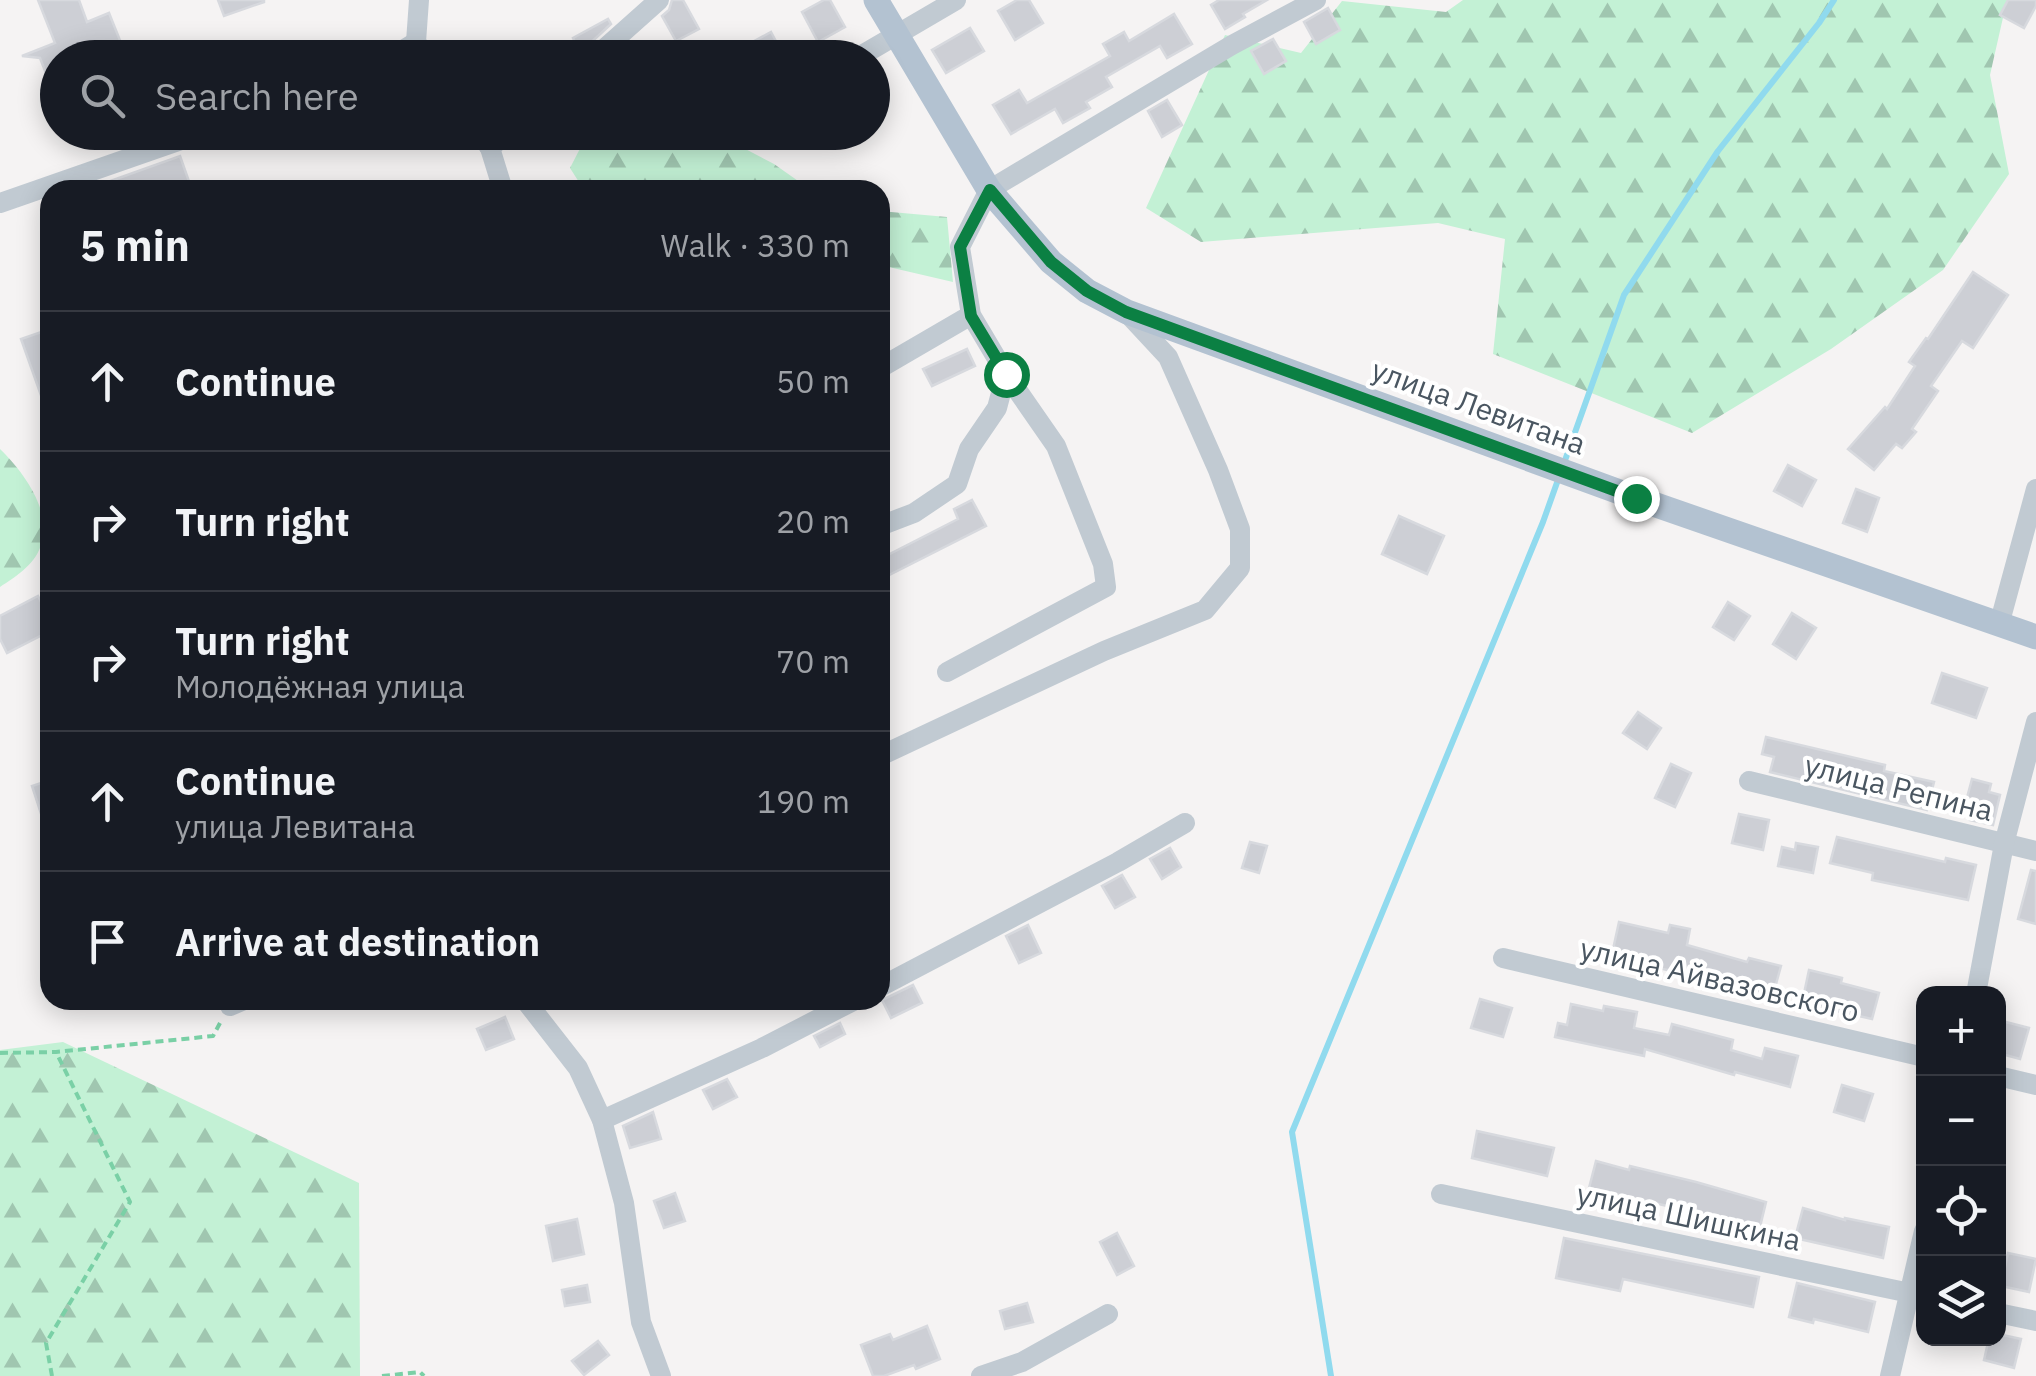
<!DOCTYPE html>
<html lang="en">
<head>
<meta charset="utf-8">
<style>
  body { margin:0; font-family:"IBM Plex Sans",sans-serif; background:#20242c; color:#f1f3f6 }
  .controls { position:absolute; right:30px; bottom:30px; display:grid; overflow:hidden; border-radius:20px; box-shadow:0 5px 25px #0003 }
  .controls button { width:90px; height:90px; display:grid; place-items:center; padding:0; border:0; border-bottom:2px solid #363941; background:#171b24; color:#f1f3f6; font:50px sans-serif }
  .stop { position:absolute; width:30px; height:30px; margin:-22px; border:8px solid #0b8043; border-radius:50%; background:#fff }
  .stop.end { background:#0b8043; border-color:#fff; box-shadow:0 2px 10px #0008 }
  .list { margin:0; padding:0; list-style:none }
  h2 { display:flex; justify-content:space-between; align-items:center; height:130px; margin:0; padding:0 40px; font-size:42px }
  h2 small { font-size:32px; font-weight:400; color:#9ea1a6 }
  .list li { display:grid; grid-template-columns:65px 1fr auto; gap:30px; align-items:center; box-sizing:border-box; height:140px; padding:0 40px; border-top:2px solid #363941 }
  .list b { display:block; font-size:38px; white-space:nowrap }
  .list p { margin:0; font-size:32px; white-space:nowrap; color:#9ea1a6 }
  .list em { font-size:32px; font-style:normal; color:#9ea1a6 }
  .icon { flex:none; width:55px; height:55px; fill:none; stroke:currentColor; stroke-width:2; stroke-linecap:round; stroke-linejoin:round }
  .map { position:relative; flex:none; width:2036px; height:1376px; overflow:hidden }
  .search { position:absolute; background:#171b24; box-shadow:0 5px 25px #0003; left:40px; top:40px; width:850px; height:110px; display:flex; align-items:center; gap:25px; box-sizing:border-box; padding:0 35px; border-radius:55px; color:#9ea1a6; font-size:38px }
  .panel { position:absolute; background:#171b24; box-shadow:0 5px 25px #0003; left:40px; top:180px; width:850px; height:830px; border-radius:30px }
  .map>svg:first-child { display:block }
  .forest { fill:url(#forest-firs) }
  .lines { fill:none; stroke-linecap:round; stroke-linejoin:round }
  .stream { stroke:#90daee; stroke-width:6 }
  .building { fill:#cdcfd5; stroke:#d7d9de; stroke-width:2.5 }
  .path { stroke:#7ad0a6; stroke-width:4; stroke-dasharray:8 5; stroke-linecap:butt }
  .minor { stroke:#c1cad2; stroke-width:20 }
  .major { stroke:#b3c2d1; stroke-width:25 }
  .route { stroke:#0b8043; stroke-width:12 }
  .labels { text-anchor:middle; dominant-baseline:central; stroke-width:8; stroke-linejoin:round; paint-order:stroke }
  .street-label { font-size:30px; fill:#4a5661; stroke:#fff }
</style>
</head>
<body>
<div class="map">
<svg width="2036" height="1376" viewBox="0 0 2036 1376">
  <defs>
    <pattern id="forest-firs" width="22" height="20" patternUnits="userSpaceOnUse" patternTransform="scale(2.5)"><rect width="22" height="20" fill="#c3f1d5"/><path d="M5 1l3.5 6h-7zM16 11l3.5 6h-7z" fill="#a0c6b0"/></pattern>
  </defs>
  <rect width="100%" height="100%" fill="#f5f3f3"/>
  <g class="forest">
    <polygon points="1463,0 2007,0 1990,75 2009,174 1943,270 1831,349 1692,433 1493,354 1505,239 1438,223 1201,242 1146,208 1225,35 1301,53 1342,1 1446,12"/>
    <polygon points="588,133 715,133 774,164 811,190 584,190 570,168"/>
    <polygon points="880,211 947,217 953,282 880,265"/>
    <path d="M0 449C23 471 55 514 40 548 33 566 15 577 0 587Z"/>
    <polygon points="63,1042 359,1183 360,1376 0,1376 0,1050"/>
  </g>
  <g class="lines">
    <g class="stream">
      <polyline points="1563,466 1624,295 1718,151 1819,23 1834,0"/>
      <polyline points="1331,1376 1292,1132 1543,522 1559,477"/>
    </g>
  </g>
  <g class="building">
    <polygon points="38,0 79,0 87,22 109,13 127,58 58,58 56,99 40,58 22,56 55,43"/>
    <polygon points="218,0 264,0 264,2 224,16"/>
    <polygon points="672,0 683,0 699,29 676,41 662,16 669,10"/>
    <polygon points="824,0 830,0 845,27 818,42 802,12"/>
    <polygon points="1017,0 1029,0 1043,23 1015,40 998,11"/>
    <polygon points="1219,0 1267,0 1243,14 1245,17 1225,29 1211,5"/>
    <polygon points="2008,0 2036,0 2036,6 2024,28 2000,15"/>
    <polygon points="1328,8 1340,30 1316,44 1304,22"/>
    <polygon points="1174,14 1192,44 1167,58 1160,46 1106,77 1112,87 1086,102 1090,108 1063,123 1055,109 1011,134 993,105 1019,90 1027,103 1110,56 1103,44 1124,32 1129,41"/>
    <polygon points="608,19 611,24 585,48 581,58 545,58 575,42 573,38"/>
    <polygon points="970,28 984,51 946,73 932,50"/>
    <polygon points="771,32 785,58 754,58 747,45"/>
    <polygon points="1273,39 1286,61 1264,74 1251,51"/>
    <polygon points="1167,100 1182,125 1162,137 1148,111"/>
    <polygon points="180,156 192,190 91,190 91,188"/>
    <polygon points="1973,272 2008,295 1973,348 1962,341 1931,386 1938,391 1912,429 1916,432 1902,448 1896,444 1874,470 1848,449 1885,407 1887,409 1915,366 1909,362 1926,338 1928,339"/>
    <polygon points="50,329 50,414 48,415 21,339"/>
    <polygon points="967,349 975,366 932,386 923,369"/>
    <polygon points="1788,465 1816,480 1802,506 1774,491"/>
    <polygon points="1856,489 1879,498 1867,532 1843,523"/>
    <polygon points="972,500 986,526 889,575 880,559 958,519 954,509"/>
    <polygon points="1399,516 1444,536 1427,574 1382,554"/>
    <polygon points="38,596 50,619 50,631 7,653 0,639 0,616"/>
    <polygon points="1728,602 1750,616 1734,640 1713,627"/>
    <polygon points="1792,613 1816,628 1796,659 1773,644"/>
    <polygon points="1942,673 1987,688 1976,718 1932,703"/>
    <polygon points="1638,712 1661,728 1647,749 1623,733"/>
    <polygon points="1766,737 1885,765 1884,771 1934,782 1927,810 1770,772 1774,757 1762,754"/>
    <polygon points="1671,764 1691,773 1675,807 1655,798"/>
    <polygon points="1972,779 1991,784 1989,792 2000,795 1993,825 1970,820 1973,807 1965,805"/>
    <polygon points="50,780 50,832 47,832 32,786"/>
    <polygon points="1739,814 1769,820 1763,850 1732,843"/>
    <polygon points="1837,837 1945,862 1946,858 1976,865 1968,900 1872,880 1873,873 1830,863"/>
    <polygon points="1250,842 1267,846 1259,873 1242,868"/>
    <polygon points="1796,843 1818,847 1813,873 1778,866 1782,847 1795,850"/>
    <polygon points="1170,848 1181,867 1162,879 1150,859"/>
    <polygon points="2031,870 2036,871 2036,924 2018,919"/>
    <polygon points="1122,875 1135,897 1115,908 1102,886"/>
    <polygon points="1619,922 1668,933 1670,925 1690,929 1687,945 1747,962 1749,958 1781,966 1773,995 1681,969 1680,973 1646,965 1647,961 1612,954"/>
    <polygon points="1028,925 1041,953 1019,963 1006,936"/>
    <polygon points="1809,970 1842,978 1841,983 1879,993 1872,1019 1802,1003"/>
    <polygon points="913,985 922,1003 891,1018 882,1000"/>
    <polygon points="1480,999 1512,1008 1503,1037 1471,1028"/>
    <polygon points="1571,1004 1603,1011 1604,1006 1637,1012 1634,1028 1669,1035 1672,1024 1733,1040 1731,1050 1762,1059 1765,1048 1798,1056 1790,1087 1735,1072 1734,1075 1645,1049 1644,1056 1555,1037 1558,1023 1567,1025"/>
    <polygon points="505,1017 514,1039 486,1050 477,1029"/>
    <polygon points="2002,1021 2029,1028 2020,1059 1998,1053 1998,1034"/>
    <polygon points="840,1023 845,1034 820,1047 814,1036"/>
    <polygon points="727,1079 737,1097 713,1109 703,1090"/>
    <polygon points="1842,1085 1873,1094 1864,1121 1834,1112"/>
    <polygon points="653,1112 661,1139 630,1148 623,1126"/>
    <polygon points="1477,1131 1554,1148 1547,1176 1472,1158"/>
    <polygon points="1596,1161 1629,1170 1630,1166 1696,1182 1766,1202 1759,1231 1719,1221 1718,1224 1688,1216 1689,1211 1589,1188"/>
    <polygon points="675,1193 685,1221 664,1228 654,1201"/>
    <polygon points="1803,1208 1845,1220 1845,1218 1889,1227 1883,1258 1795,1238"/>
    <polygon points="577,1219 584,1254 553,1261 546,1226"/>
    <polygon points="1117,1233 1134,1266 1117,1275 1100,1242"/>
    <polygon points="1564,1238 1759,1277 1753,1307 1623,1279 1620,1291 1556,1278"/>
    <polygon points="2008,1253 2036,1259 2029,1292 2001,1286"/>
    <polygon points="1797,1283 1875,1302 1868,1332 1814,1319 1813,1323 1789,1317"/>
    <polygon points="587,1285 590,1302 565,1306 562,1290"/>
    <polygon points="1027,1303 1033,1322 1005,1329 1000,1311"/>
    <polygon points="927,1326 940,1359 916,1369 914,1365 884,1376 873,1376 861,1345 890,1334 893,1340"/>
    <polygon points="1998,1334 2021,1339 2014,1368 1984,1360 1989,1338 1998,1338"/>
    <polygon points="598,1341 609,1355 584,1375 572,1361"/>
  </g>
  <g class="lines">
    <g class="path">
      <polyline points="0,1053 56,1052 213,1036 220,1023"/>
      <polyline points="52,1376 46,1343 130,1202 56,1052"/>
      <polyline points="382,1376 420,1372 424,1376"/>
    </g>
    <g class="minor">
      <polyline points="419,0 416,42 427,58"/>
      <polyline points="390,58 416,42"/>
      <polyline points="594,58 659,0"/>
      <polyline points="857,58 956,0"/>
      <polyline points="479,132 490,148 503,190"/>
      <polyline points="490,148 508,132"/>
      <polyline points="0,203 204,132"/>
      <polyline points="880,368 971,315"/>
      <polyline points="880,526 914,513 957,484 969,449 997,408 1006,374"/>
      <polyline points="1999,625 2036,489"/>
      <polyline points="947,672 1106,587 1103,564 1056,446 1006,374 971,315 960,247 989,190 1232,45 1316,0"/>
      <polyline points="880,756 1104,651 1205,610 1240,568 1240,529 1218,470 1168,357 1128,314"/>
      <polyline points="1749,781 2036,851"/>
      <polyline points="1503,958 1924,1057"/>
      <polyline points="880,987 1118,862 1185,823"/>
      <polyline points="1976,994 2004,844 2036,722"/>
      <polyline points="228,1000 230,1006 244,1000"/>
      <polyline points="525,1000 578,1068 602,1120 624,1203 641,1322 661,1376"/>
      <polyline points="1998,1076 2036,1085"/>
      <polyline points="602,1120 762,1048 855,1000"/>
      <polyline points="1441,1194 1924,1296"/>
      <polyline points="1998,1313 2036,1321"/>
      <polyline points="981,1376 1022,1362 1108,1314"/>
      <polyline points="1890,1376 1924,1231"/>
    </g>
    <polyline class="major" points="876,0 989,190 1051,262 1087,291 1127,312 1636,498 2036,637"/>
  </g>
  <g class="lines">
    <polyline class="route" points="1006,374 971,316 960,247 990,190 1051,262 1087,291 1126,312 1636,498"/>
  </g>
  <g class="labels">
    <g class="street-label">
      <text transform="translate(1479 406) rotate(20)">улица Левитана</text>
      <text transform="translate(1899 787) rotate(14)">улица Репина</text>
      <text transform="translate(1720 979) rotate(13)">улица Айвазовского</text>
      <text transform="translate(1689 1216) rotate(12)">улица Шишкина</text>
    </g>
  </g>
</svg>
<div class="controls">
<button>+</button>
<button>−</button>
<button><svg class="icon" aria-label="locate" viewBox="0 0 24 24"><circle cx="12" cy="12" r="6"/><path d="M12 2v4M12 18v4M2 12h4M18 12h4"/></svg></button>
<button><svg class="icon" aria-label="layers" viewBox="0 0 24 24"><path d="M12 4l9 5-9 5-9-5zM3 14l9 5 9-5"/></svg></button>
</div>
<div class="stop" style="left:1006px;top:374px"></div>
<div class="stop end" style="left:1636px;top:498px"></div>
<div class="search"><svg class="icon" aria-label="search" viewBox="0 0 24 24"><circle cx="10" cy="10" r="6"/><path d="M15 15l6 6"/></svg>Search here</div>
<section class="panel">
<h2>5 min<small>Walk · 330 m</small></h2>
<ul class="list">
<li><svg class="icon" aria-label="ahead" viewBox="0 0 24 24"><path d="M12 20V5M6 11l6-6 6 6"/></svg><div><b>Continue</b></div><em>50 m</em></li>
<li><svg class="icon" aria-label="right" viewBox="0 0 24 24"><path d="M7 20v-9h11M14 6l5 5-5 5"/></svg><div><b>Turn right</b></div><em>20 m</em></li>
<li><svg class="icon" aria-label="right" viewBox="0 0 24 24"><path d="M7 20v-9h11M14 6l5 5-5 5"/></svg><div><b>Turn right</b><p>Молодёжная улица</p></div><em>70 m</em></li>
<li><svg class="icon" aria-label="ahead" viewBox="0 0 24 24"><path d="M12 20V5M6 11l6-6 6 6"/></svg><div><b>Continue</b><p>улица Левитана</p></div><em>190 m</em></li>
<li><svg class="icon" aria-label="arrive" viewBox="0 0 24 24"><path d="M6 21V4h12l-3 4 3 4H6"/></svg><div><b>Arrive at destination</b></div></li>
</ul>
</section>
</div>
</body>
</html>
